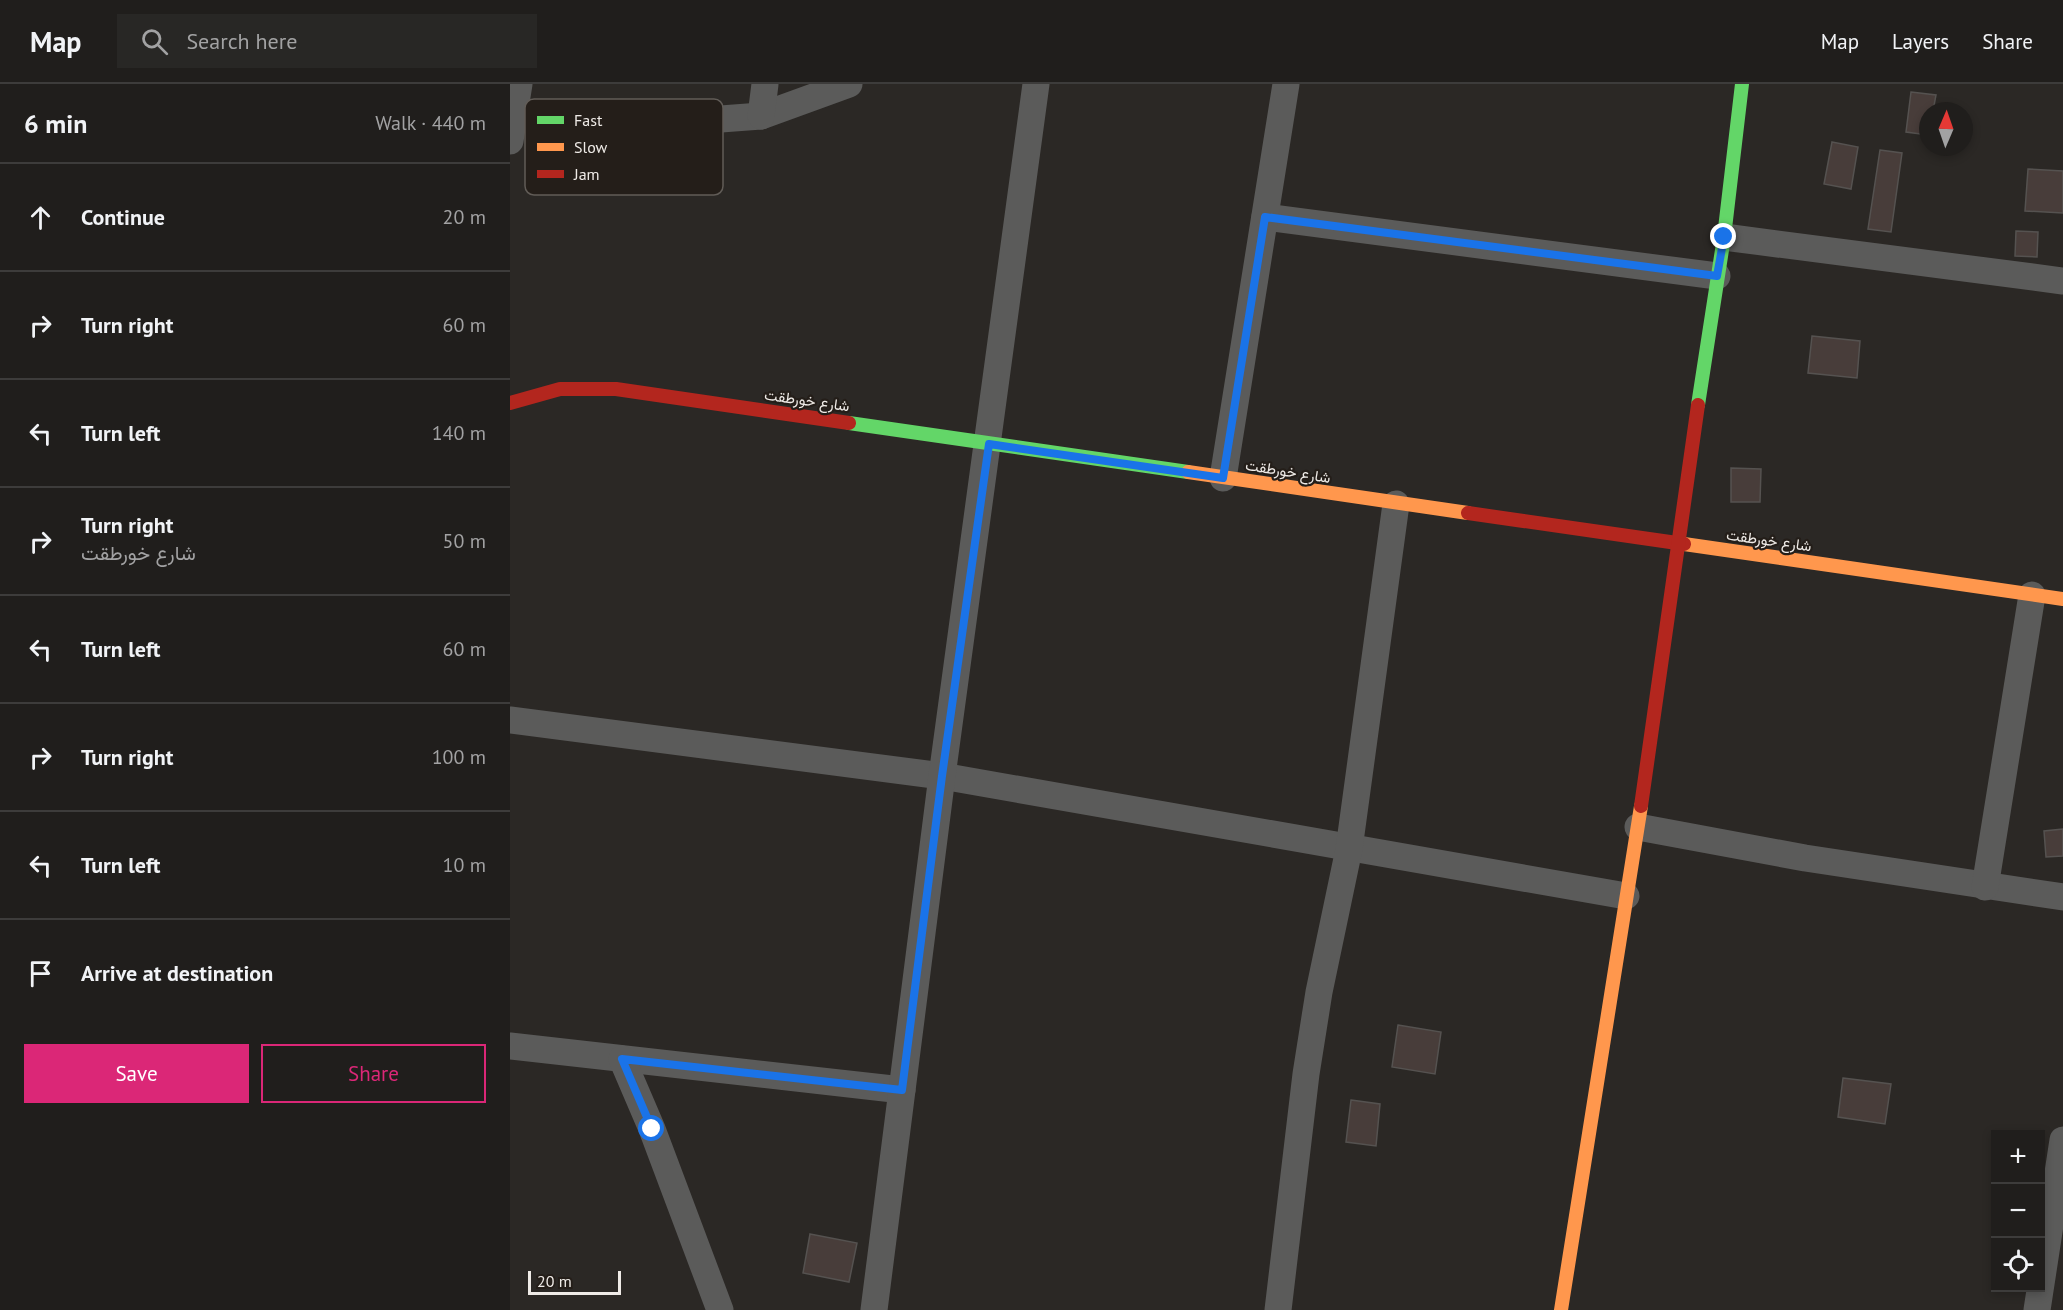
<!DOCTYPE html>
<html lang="en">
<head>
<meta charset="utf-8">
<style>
  body { margin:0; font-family:"PT Sans",Vazirmatn,sans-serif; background:#282725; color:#f1f3f6 }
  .controls { position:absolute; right:18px; bottom:18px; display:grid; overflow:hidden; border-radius:0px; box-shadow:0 3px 9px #0003 }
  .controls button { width:54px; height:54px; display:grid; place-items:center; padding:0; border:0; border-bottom:2px solid #3d3c3b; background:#201e1c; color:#f1f3f6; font:30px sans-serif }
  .compass { position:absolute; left:1409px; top:18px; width:54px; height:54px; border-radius:50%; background:#201e1c; box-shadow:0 3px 9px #0003; rotate:2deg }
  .scale { position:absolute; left:18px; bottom:15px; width:93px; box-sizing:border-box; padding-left:6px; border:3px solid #efebe7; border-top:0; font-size:16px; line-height:21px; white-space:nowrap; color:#efebe7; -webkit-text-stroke:4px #241e19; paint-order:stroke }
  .stop { position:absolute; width:18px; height:18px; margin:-14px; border:4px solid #1a73e8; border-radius:50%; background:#fff }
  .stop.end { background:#1a73e8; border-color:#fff; box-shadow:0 2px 6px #0008 }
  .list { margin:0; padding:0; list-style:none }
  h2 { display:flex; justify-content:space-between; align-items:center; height:78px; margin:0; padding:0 24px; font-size:26px }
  h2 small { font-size:20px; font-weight:400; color:#a2a2a3 }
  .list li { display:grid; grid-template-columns:39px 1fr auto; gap:18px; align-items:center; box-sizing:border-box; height:108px; padding:0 24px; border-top:2px solid #3d3c3b }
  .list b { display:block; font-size:22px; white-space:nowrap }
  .list p { margin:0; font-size:20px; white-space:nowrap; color:#a2a2a3 }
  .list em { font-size:20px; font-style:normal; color:#a2a2a3 }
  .actions { display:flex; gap:12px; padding:18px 24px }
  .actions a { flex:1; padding:14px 0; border:2px solid #db2777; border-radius:0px; text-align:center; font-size:21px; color:#db2777 }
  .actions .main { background:#db2777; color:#fff }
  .icon { flex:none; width:33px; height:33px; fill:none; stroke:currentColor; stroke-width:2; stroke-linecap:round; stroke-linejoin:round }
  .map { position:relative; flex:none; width:1553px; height:1226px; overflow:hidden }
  header { display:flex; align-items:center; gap:36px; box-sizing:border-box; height:84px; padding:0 30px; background:#201e1c; border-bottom:2px solid #3d3c3b }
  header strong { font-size:28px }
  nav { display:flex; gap:33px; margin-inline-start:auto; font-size:21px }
  .search { width:420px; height:54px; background:#282725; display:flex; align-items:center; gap:15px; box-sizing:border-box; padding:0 21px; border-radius:0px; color:#a2a2a3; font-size:22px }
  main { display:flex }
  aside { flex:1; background:#201e1c }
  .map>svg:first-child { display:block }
  .building { fill:#483d3a; stroke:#555250; stroke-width:1.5 }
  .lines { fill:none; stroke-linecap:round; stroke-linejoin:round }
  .street { stroke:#5b5b5a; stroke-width:27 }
  .fast { stroke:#63d668; stroke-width:14 }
  .slow { stroke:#ff974d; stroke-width:14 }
  .jam { stroke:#b3261e; stroke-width:14 }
  .route { stroke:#1a73e8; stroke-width:8 }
  .labels { text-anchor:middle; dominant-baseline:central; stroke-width:4.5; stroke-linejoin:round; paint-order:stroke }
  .street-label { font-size:15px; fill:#efebe7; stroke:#241e19 }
  .key { fill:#241e19; stroke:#615c57; stroke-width:1.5 }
  .key-label { font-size:16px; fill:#efebe7 }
</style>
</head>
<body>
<header>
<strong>Map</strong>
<div class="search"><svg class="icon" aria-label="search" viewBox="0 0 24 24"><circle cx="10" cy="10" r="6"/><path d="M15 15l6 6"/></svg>Search here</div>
<nav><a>Map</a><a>Layers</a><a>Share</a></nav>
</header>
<main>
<aside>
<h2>6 min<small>Walk · 440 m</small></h2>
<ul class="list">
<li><svg class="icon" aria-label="ahead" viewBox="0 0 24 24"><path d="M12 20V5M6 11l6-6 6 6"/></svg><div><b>Continue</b></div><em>20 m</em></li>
<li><svg class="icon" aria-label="right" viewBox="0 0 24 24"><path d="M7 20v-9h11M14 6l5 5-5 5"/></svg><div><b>Turn right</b></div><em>60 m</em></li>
<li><svg class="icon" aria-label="left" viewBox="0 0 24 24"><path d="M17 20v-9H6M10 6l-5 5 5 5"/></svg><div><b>Turn left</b></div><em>140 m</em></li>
<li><svg class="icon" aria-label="right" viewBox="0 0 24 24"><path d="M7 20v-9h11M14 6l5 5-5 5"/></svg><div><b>Turn right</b><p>شارع خورطقت</p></div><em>50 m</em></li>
<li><svg class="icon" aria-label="left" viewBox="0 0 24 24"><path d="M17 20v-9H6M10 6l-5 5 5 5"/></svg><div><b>Turn left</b></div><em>60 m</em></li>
<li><svg class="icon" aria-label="right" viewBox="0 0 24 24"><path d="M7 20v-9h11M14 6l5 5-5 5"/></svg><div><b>Turn right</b></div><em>100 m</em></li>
<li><svg class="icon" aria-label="left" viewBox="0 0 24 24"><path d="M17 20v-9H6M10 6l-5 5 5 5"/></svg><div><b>Turn left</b></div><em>10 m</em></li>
<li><svg class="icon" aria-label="arrive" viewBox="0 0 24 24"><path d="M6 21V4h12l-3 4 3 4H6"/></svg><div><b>Arrive at destination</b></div></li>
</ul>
<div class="actions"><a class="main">Save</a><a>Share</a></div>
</aside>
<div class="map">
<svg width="1553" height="1226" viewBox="0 0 1553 1226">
  <rect width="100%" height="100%" fill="#2b2825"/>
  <g class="building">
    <polygon points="1401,8 1426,11 1423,27 1418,27 1418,51 1396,48"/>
    <polygon points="1322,58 1348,63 1341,105 1314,100"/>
    <polygon points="1370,66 1392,69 1381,148 1358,145"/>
    <polygon points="1518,85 1553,87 1553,129 1515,127"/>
    <polygon points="1506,147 1528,148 1527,173 1505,172"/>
    <polygon points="1302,252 1350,257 1347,294 1298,289"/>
    <polygon points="1221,384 1251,385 1250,418 1221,418"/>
    <polygon points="1553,745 1553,772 1536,773 1534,747"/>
    <polygon points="888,941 931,948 925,990 882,983"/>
    <polygon points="1333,994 1381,1000 1375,1040 1328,1033"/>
    <polygon points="841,1016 870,1020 866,1062 836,1058"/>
    <polygon points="300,1150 347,1159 339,1198 293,1189"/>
  </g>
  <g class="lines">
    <g class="street">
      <polyline points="0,27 127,36 184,37 251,32 339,0"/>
      <polyline points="251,32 255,0"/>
      <polyline points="0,57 9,0"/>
      <polyline points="755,133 1207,192"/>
      <polyline points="1214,153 1553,197"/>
      <polyline points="713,394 776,0"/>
      <polyline points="0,636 432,692 1116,812"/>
      <polyline points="1128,743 1295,774 1553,813"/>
      <polyline points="1475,803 1522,511"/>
      <polyline points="0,962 392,1006"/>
      <polyline points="112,975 142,1045 210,1226"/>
      <polyline points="364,1226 432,692 526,0"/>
      <polyline points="768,1226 796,990 809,908 839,765 886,420"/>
      <polyline points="1527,1226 1553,1056"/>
    </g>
    <g class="fast">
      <polyline points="1188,321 1214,153 1232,0"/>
      <polyline points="339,339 678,388"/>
    </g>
    <g class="slow">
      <polyline points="678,388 958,429"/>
      <polyline points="1174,460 1553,515"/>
      <polyline points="1051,1226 1131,722"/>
    </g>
    <g class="jam">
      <polyline points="0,319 50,305 106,305 339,339"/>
      <polyline points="958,429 1174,460"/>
      <polyline points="1131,722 1188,321"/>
    </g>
  </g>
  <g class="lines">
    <polyline class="route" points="142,1045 112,975 392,1006 432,692 479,360 713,394 755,133 1207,192 1214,153"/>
  </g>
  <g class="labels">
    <g class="street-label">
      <text transform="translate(297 316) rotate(8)">شارع خورطقت</text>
      <text transform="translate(778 387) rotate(9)">شارع خورطقت</text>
      <text transform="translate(1259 456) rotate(8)">شارع خورطقت</text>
    </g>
  </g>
  <rect x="15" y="15" width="198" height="96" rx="9" class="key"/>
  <rect x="27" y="32" width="27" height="8" fill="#63d668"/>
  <rect x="27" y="59" width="27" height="8" fill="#ff974d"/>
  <rect x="27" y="86" width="27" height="8" fill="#b3261e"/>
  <g class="key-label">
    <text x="64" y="42">Fast</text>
    <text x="64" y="69">Slow</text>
    <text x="64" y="96">Jam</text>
  </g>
</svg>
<div class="controls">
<button>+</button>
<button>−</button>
<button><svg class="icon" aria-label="locate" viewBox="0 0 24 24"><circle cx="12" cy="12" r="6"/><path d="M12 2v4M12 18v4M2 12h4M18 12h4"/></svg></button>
</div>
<svg class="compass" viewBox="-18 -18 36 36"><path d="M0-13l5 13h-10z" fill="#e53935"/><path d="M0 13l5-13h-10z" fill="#a2a2a3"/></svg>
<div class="scale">20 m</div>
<div class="stop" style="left:142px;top:1045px"></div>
<div class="stop end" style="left:1214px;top:153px"></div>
</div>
</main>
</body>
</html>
